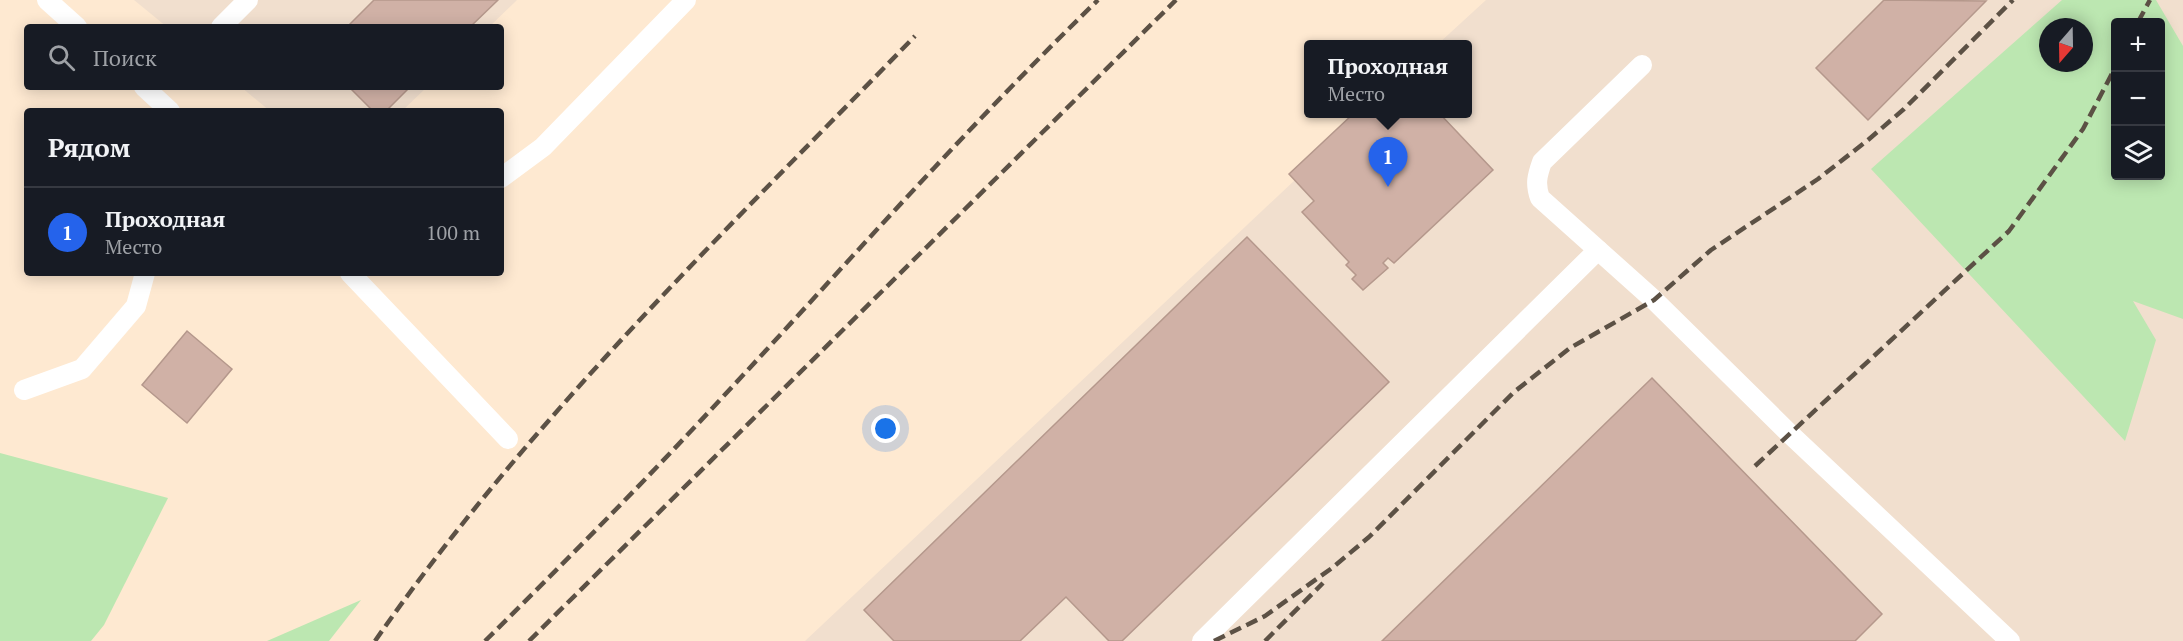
<!DOCTYPE html>
<html lang="ru">
<head>
<meta charset="utf-8">
<style>
  body { margin:0; font-family:"PT Serif",serif; background:#20242c; color:#f1f3f6 }
  .controls { position:absolute; right:18px; top:18px; display:grid; overflow:hidden; border-radius:6px; box-shadow:0 3px 15px #0003 }
  .controls button { width:54px; height:54px; display:grid; place-items:center; padding:0; border:0; border-bottom:2px solid #363941; background:#171b24; color:#f1f3f6; font:30px sans-serif }
  .compass { position:absolute; left:2039px; top:18px; width:54px; height:54px; border-radius:50%; background:#171b24; box-shadow:0 3px 15px #0003; rotate:200deg }
  .you { position:absolute; left:886px; top:429px; width:21px; height:21px; margin:-15px; border:4px solid #fff; border-radius:50%; background:#1a73e8; box-shadow:0 0 0 9px #1a73e833 }
  .badge { display:grid; place-items:center; width:39px; height:39px; border-radius:50%; background:#2563eb; color:#fff; font-size:20px; font-weight:700 }
  .pin { position:absolute; translate:-50% -50px; filter:drop-shadow(0 2px 3px #0008) }
  .pin::after { content:''; position:absolute; top:32px; width:21px; height:18px; background:inherit; clip-path:polygon(0 0,100% 0,50% 100%) }
  .popup { position:absolute; left:1304px; top:40px; width:168px; height:78px; box-sizing:border-box; display:grid; place-content:center; border-radius:6px; background:#171b24; filter:drop-shadow(0 2px 4px #0005); font-size:20px; white-space:nowrap; color:#9ea1a6 }
  .popup b { font-size:22px; color:#f1f3f6 }
  .popup::after { content:''; position:absolute; left:50%; top:100%; margin-left:-12px; border:12px solid transparent; border-top-color:#171b24 }
  .list { margin:0; padding:0; list-style:none }
  h2 { display:flex; justify-content:space-between; align-items:center; height:78px; margin:0; padding:0 24px; font-size:26px }
  h2 small { font-size:20px; font-weight:400; color:#9ea1a6 }
  .list li { display:grid; grid-template-columns:39px 1fr auto; gap:18px; align-items:center; box-sizing:border-box; height:90px; padding:0 24px; border-top:2px solid #363941 }
  .list b { display:block; font-size:22px; white-space:nowrap }
  .list p { margin:0; font-size:20px; white-space:nowrap; color:#9ea1a6 }
  .list em { font-size:20px; font-style:normal; color:#9ea1a6 }
  .icon { flex:none; width:33px; height:33px; fill:none; stroke:currentColor; stroke-width:2; stroke-linecap:round; stroke-linejoin:round }
  .map { position:relative; flex:none; width:2183px; height:641px; overflow:hidden }
  .search { position:absolute; background:#171b24; box-shadow:0 3px 15px #0003; left:24px; top:24px; width:480px; height:66px; display:flex; align-items:center; gap:15px; box-sizing:border-box; padding:0 21px; border-radius:6px; color:#9ea1a6; font-size:22px }
  .panel { position:absolute; background:#171b24; box-shadow:0 3px 15px #0003; left:24px; top:108px; width:480px; height:168px; border-radius:6px }
  .map>svg:first-child { display:block }
  .industrial { fill:#f1dfce; fill-rule:evenodd }
  .green { fill:#bce7b1; fill-rule:evenodd }
  .building { fill:#d0b1a6; stroke:#b5988c; stroke-width:1.5 }
  .lines { fill:none; stroke-linecap:round; stroke-linejoin:round }
  .lane { stroke:#fff; stroke-width:20 }
  .rail { stroke:#5c5145; stroke-width:4.5; stroke-dasharray:12 6; stroke-linecap:butt }
</style>
</head>
<body>
<div class="map">
<svg width="2183" height="641" viewBox="0 0 2183 641">
  <rect width="100%" height="100%" fill="#fee9d1"/>
  <g class="industrial">
    <polygon points="134,0 517,0 489,27 167,27"/>
    <path d="M1486 0H2183V641H805L1365 114H1468V45L1438 44ZM2116 22H2160V176H2116ZM2048 27H2084V63H2048Z"/>
    <polygon points="241,87 427,87 402,111 270,111"/>
  </g>
  <g class="green">
    <path d="M2062 0H2156L2183 46V319L2133 301 2156 340 2125 441 1871 169ZM2116 22H2160V176H2116ZM2048 27H2084V63H2048Z"/>
    <polygon points="0,453 168,498 104,625 91,641 0,641"/>
    <polygon points="361,600 329,641 267,641"/>
  </g>
  <g class="building">
    <polygon points="374,0 498,0 470,27 347,27"/>
    <polygon points="1884,0 1986,1 1868,120 1816,68"/>
    <polygon points="349,87 410,87 386,111 373,111"/>
    <polygon points="1353,114 1440,114 1493,170 1394,263 1388,258 1383,263 1388,268 1363,290 1352,279 1356,275 1346,265 1349,262 1302,212 1314,201 1289,174"/>
    <polygon points="1247,237 1389,382 1122,641 1109,641 1066,597 1020,641 894,641 864,610"/>
    <polygon points="187,331 232,369 187,423 142,385"/>
    <polygon points="1652,378 1882,614 1855,641 1382,641"/>
  </g>
  <g class="lines">
    <g class="lane">
      <polyline points="47,0 77,27"/>
      <polyline points="221,27 248,0"/>
      <path d="M1642 65 1542 162C1537 176 1535 184 1540 198L1654 300 1790 434 2010 641"/>
      <polyline points="144,87 170,111"/>
      <polyline points="501,178 543,147 686,0"/>
      <polyline points="350,273 508,439"/>
      <polyline points="24,390 82,369 136,306 145,273"/>
      <polyline points="1202,641 1598,250"/>
    </g>
    <g class="rail">
      <polyline points="2138,22 2150,0"/>
      <polyline points="1755,466 2009,231 2083,129 2116,66"/>
      <path d="M375 641C530 418 727 230 915 36"/>
      <path d="M485 641C565 562 643 483 719 401 844 267 966 128 1098 0"/>
      <polyline points="529,641 1176,0"/>
      <polyline points="1214,641 1265,616 1332,568 1369,537 1514,392 1570,348 1654,300 1711,250 1818,179 1868,140 1904,109 2013,0"/>
      <polyline points="1265,641 1323,583"/>
    </g>
  </g>
</svg>
<div class="controls">
<button>+</button>
<button>−</button>
<button><svg class="icon" aria-label="layers" viewBox="0 0 24 24"><path d="M12 4l9 5-9 5-9-5zM3 14l9 5 9-5"/></svg></button>
</div>
<svg class="compass" viewBox="-18 -18 36 36"><path d="M0-13l5 13h-10z" fill="#e53935"/><path d="M0 13l5-13h-10z" fill="#9ea1a6"/></svg>
<div class="you"></div>
<div class="pin badge" style="left:1388px;top:187px">1</div>
<div class="popup"><b>Проходная</b>Место</div>
<div class="search"><svg class="icon" aria-label="search" viewBox="0 0 24 24"><circle cx="10" cy="10" r="6"/><path d="M15 15l6 6"/></svg>Поиск</div>
<section class="panel">
<h2>Рядом<small></small></h2>
<ul class="list">
<li><span class="badge">1</span><div><b>Проходная</b><p>Место</p></div><em>100 m</em></li>
</ul>
</section>
</div>
</body>
</html>
